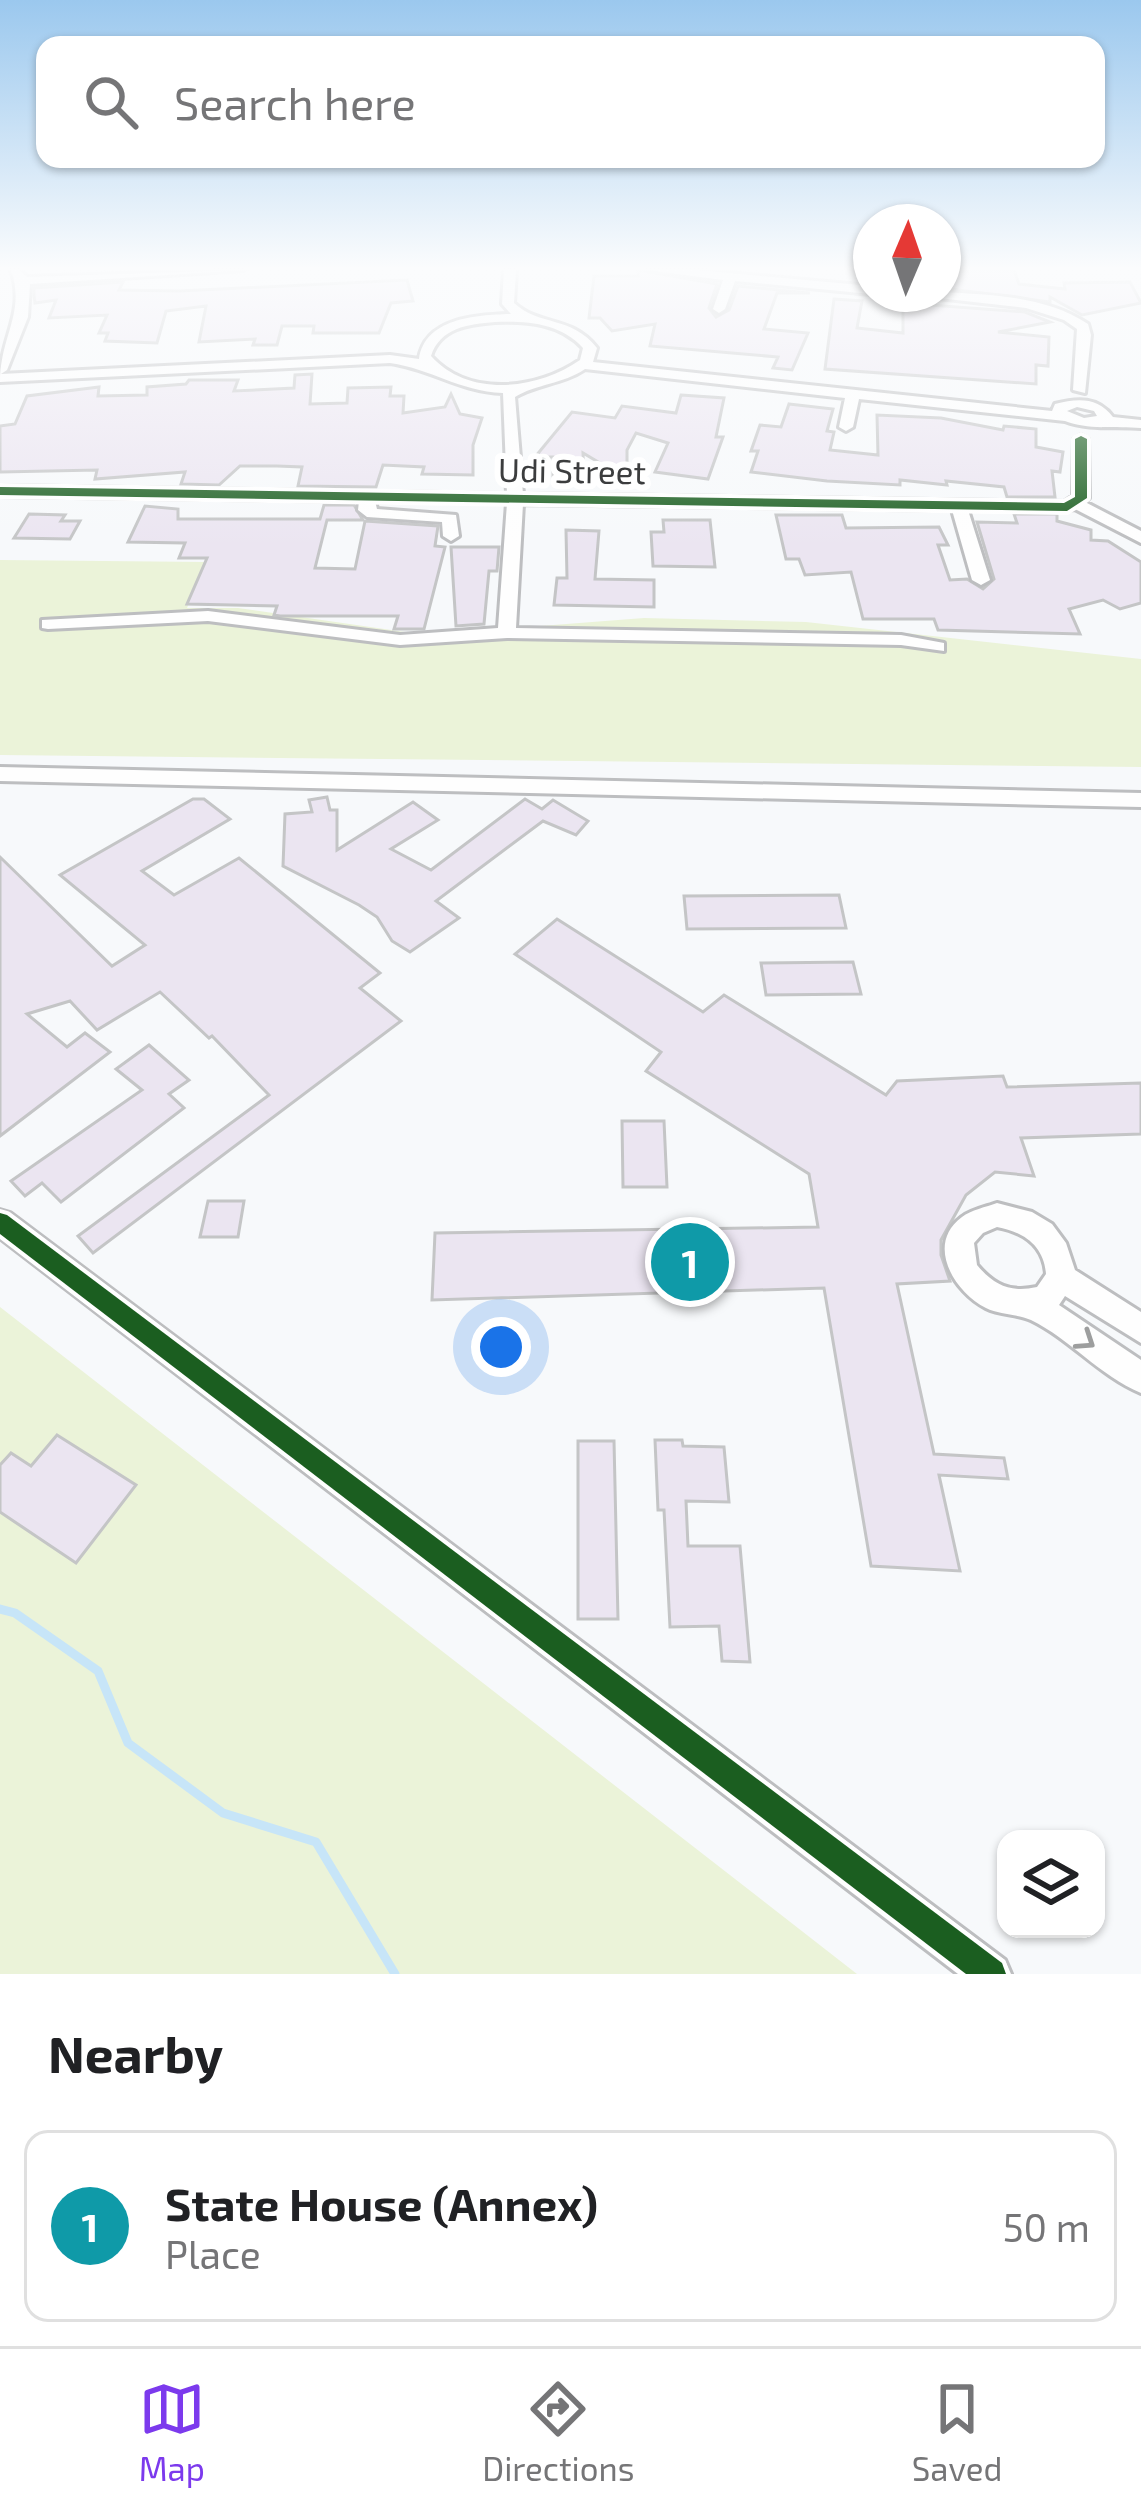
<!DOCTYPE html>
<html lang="en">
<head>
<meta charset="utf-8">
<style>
  body { margin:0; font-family:"Exo 2",sans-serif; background:#f2f2f2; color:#202124 }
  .controls { position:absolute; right:36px; bottom:36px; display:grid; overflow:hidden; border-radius:24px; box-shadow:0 3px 9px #0004 }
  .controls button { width:108px; height:108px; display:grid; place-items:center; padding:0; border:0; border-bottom:3px solid #e0e0e0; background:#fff; color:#202124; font:60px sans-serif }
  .compass { position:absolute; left:853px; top:204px; width:108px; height:108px; border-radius:50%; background:#fff; box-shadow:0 3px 9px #0004; rotate:2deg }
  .you { position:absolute; left:501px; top:1347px; width:42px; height:42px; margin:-30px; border:9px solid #fff; border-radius:50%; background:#1a73e8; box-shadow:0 0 0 18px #1a73e833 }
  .badge { display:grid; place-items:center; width:78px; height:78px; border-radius:50%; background:#7c3aed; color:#fff; font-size:39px; font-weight:700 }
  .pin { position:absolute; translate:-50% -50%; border:6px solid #fff; box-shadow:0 3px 12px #0006 }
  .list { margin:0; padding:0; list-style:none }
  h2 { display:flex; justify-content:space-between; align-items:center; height:156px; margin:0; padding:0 48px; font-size:51px }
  h2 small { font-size:39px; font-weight:400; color:#757577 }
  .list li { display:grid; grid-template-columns:78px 1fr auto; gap:36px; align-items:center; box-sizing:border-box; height:192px; margin:0 24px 24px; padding:0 24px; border:3px solid #e0e0e0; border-radius:24px }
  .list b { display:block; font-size:45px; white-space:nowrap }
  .list p { margin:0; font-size:39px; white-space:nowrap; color:#757577 }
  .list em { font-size:39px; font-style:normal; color:#757577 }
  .icon { flex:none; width:66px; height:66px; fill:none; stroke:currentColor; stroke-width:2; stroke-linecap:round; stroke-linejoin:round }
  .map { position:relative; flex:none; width:1141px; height:1974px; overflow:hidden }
  .search { position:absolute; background:#fff; box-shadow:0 3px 9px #0004; left:36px; right:36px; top:36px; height:132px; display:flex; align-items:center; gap:30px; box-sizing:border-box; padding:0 42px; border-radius:24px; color:#757577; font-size:45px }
  .sheet { height:372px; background:#fff }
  nav { display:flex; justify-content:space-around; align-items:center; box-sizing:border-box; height:168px; border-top:3px solid #e0e0e0; background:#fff; font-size:33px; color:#757577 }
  nav a { display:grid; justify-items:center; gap:6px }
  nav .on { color:#7c3aed }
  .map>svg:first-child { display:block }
  .green { fill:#ebf3d9 }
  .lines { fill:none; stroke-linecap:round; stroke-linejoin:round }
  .stream { stroke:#c7e5f8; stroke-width:9 }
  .building { fill:#ebe5f1; stroke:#c4c5c6; stroke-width:3 }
  .minor-casing { stroke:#bdbec0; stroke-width:6 }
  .minor { fill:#fefefe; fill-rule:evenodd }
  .cycleway-casing { stroke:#fff; stroke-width:8 }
  .cycleway { fill:#1b5e20; fill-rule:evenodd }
  .oneway { stroke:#9d9e9e }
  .labels { text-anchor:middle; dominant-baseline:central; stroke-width:12; stroke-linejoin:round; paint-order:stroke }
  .far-street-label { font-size:33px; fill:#3c3d3e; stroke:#fff }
</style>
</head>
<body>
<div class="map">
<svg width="1141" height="1974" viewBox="0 0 1141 1974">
  <rect width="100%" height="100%" fill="#f7f9fb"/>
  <g class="green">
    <polygon points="0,560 206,562 187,608 238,608 426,635 644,618 806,622 1141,659 1141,767 0,755"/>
    <polygon points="0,1307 857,1974 0,1974"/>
  </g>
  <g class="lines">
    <polyline class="stream" points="0,1609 15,1613 98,1671 128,1743 223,1813 316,1842 395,1974"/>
  </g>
  <g class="building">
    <polygon points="638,270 717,284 709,308 716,317 729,310 738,286 810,293 777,293 764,329 808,333 792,370 773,368 778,357 650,346 655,324 612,331 600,318 589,318 594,276 638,276"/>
    <polygon points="943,270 1014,270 1019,284 1065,289 1064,283 1130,282 1141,303 1082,315 1050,297 1050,302 943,288"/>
    <polygon points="407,280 413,301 391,303 379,333 313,333 314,326 282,326 277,345 253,345 255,339 199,342 206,306 166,311 157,343 105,341 108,333 99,333 107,315 49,318 56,300 35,303 34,296 34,288 123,282 119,290 179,291"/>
    <polygon points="834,299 862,301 857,328 903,333 903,303 1025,312 1050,322 998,332 1049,337 1048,366 1036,365 1036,384 825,369"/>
    <polygon points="312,374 310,404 347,403 348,388 391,387 390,396 404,396 403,413 445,407 451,394 460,414 482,418 473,445 473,475 422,474 424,467 383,465 376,487 298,486 302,467 277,466 240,466 219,485 181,484 185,472 95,479 97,470 0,472 0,426 15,424 27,396 99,387 98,396 147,395 147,387 186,384 189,380 238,380 234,391 294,388 295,375"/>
    <polygon points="681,395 724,398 716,437 723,437 708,479 655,472 668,443 636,433 627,450 627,470 610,469 583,453 584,483 553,484 553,457 535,457 572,412 615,418 622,406 676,413"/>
    <polygon points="789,404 833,409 827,431 834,432 830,450 878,455 877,415 941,418 1003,430 1004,426 1036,429 1036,447 1063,452 1060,472 1052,471 1055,497 1007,497 1004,487 946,481 947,485 900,480 900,485 827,481 751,472 758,451 751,451 760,425 781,427"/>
    <polygon points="324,505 354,505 363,520 327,520 315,568 355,569 365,521 438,526 435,546 445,547 424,629 394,629 398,616 280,616 274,615 277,606 187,604 207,558 179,558 185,543 128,542 145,506 178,509 178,519 320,519"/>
    <polygon points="29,514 65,515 61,521 80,521 70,539 14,538"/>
    <polygon points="1014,514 1057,514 1057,521 1091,530 1091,540 1108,541 1141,562 1141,603 1120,609 1103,600 1069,609 1080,634 938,630 934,619 863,619 851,572 805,575 799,559 786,559 776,515 842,515 846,528 939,527 948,545 938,545 950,580 967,579 983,589 994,579 977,522 1017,523"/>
    <polygon points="663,520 710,520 715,567 653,566 651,532 664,532"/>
    <polygon points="566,530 599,531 595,579 654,580 654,607 554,605 557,578 567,578"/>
    <polygon points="451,547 499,547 497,571 489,571 484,624 456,626"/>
    <polygon points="327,797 330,810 337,810 337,850 413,802 438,820 391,849 431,870 525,799 542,809 553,800 588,821 576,835 543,821 436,901 459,918 410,952 392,941 377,917 359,905 283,866 285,814 312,812 309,800"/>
    <polygon points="193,799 204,799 230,819 142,871 174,895 239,858 380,973 360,988 401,1021 93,1253 78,1236 269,1095 212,1036 209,1038 160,992 97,1030 70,1001 27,1014 67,1047 85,1033 110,1052 0,1136 0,857 112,966 145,945 60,875"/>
    <polygon points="839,895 846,928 687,929 684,896"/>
    <polygon points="557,919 703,1012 724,995 886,1095 897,1081 1003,1076 1007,1087 1141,1083 1141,1134 1021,1138 1034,1176 995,1172 966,1195 941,1240 941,1255 950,1281 897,1284 934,1454 1004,1458 1008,1479 939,1475 960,1571 871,1566 824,1288 432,1300 435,1233 818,1227 809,1174 646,1071 661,1052 515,954"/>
    <polygon points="853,962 861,994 766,995 761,963"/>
    <polygon points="149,1045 189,1080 169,1094 184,1108 61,1202 42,1183 25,1196 11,1181 142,1090 116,1069"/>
    <polygon points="622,1121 664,1121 667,1187 623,1187"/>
    <polygon points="208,1201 244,1201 238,1237 200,1237"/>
    <polygon points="57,1435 136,1485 76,1563 0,1512 0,1465 11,1453 31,1466"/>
    <polygon points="655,1440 682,1440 683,1446 724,1447 729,1502 686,1501 688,1546 740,1546 750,1662 722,1661 719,1626 670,1627 664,1510 658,1510"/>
    <polygon points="578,1441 614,1441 618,1619 578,1619"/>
  </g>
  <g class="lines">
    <defs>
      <g id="minor">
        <path d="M11 270H19L27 277 244 270 30 284 28 317 7 370 1 374 390 355 419 359C425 318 476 315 511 314L502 304 504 270H516L514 303C540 327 571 315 597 348L593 362 1052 411 1055 404C1078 398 1098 397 1113 417L1141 420V428C1116 426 1087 430 1065 421L859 399 853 427 846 431 839 427 845 398 585 369C563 384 536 384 515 397L523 494 1064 502 1073 496 1074 439 1081 435 1088 439 1089 498 1085 502 1141 531V543L1075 509 968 510 990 580 981 585 972 580 952 510 523 504 516 628 901 635 944 643V651L901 645 507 638 400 645 208 621 48 629 42 628V620L208 611 400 635 498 628 507 503 375 501 377 509 456 515 459 536 451 541 443 536 442 522 367 517 358 510 359 501 0 496V486L507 494 503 393C458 391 432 369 390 363L0 382C0 336 26 313 11 270ZM495 322C528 321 560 323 583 348L580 360C537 390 469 398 431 356 440 328 468 324 495 322ZM1077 407 1094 411 1097 416 1084 418 1067 411Z"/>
        <polygon points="647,270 697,270 871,286 871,294 735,281 725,309 719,313 713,309 723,280"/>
        <path d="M943 292C992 295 1046 296 1088 324L1091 335 1085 393 1073 390 1077 329 1064 320 1026 308 903 294Z"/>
        <polygon points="0,767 1141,793 1141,807 0,781"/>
        <path d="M997 1203 1032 1212 1052 1224 1066 1243 1075 1270 1141 1312V1343L1065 1296 1059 1305 1141 1360V1393C1100 1376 1070 1339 1031 1320 1018 1314 1000 1315 986 1308 954 1292 925 1244 962 1217 971 1210 986 1207 997 1203ZM997 1227C1024 1232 1044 1246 1046 1274L1037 1287C1010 1293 994 1285 977 1265L974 1243 983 1233Z"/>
        <polygon points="0,1210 10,1213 1005,1960 1011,1974 958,1974 0,1238"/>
      </g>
    </defs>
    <use href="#minor" class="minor-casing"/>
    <use href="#minor" class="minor"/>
    <defs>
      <g id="cycleway">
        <polygon points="1081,436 1087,439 1087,498 1067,511 0,495 0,487 1064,503 1075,497 1075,439"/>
        <polygon points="0,1213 7,1215 1002,1963 1006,1974 966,1974 0,1234"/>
      </g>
    </defs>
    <use href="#cycleway" class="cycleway-casing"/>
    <use href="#cycleway" class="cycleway"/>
  </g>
  <defs><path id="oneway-chevron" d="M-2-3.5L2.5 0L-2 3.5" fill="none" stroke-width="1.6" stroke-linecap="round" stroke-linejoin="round" transform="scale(3)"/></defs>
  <use class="oneway" href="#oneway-chevron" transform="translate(1086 1341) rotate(34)"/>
  <linearGradient id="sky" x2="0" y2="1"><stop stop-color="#9bc8ee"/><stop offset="0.49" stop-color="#fbfcfd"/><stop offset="1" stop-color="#fbfcfd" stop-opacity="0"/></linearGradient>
  <rect width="1141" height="547" fill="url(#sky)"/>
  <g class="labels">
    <g class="far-street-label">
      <text transform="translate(572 470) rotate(1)">Udi Street</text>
    </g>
  </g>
</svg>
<div class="controls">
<button><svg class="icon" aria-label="layers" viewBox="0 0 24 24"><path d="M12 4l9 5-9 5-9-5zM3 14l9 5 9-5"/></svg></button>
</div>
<svg class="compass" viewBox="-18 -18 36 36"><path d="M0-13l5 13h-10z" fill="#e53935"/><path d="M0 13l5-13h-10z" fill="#757577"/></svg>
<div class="you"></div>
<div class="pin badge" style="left:690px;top:1262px;background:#0f9aa8">1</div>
<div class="search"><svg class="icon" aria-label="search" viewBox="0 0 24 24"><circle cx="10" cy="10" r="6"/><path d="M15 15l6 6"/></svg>Search here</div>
</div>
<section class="sheet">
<h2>Nearby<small></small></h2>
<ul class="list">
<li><span class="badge" style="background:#0f9aa8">1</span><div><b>State House (Annex)</b><p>Place</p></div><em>50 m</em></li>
</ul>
</section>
<nav>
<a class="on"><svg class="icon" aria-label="map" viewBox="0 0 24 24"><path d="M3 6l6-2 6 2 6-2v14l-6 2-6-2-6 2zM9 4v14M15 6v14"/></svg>Map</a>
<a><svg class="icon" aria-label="directions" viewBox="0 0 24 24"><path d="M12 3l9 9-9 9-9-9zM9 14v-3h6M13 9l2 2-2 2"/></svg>Directions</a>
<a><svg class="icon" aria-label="saved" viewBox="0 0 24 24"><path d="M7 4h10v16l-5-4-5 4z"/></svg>Saved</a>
</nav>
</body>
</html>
